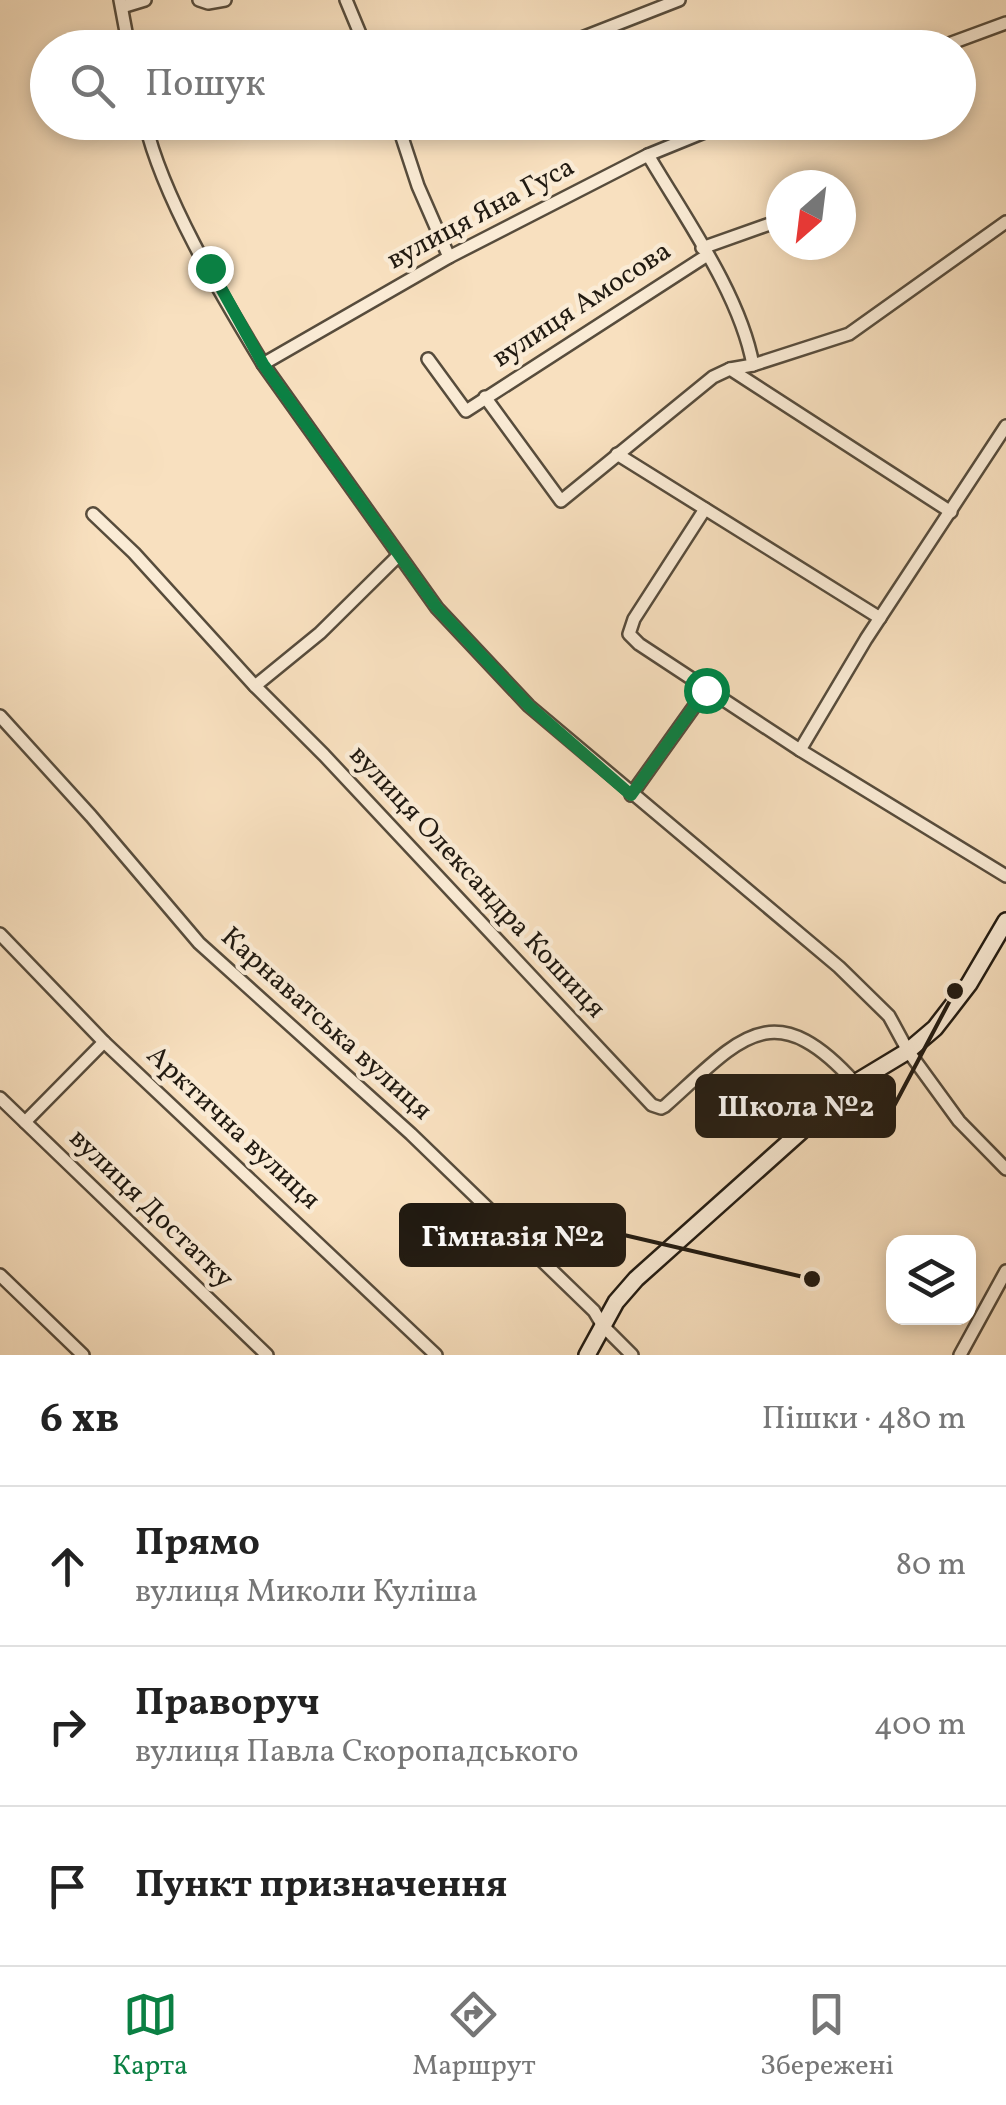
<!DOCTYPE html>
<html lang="uk">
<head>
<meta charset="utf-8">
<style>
  body { margin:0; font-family:Vollkorn,serif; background:#f6f6f6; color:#222 }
  .controls { position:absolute; right:30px; bottom:30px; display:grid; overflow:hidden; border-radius:20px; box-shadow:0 5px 15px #0003 }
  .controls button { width:90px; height:90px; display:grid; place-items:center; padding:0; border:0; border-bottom:2px solid #e0e0e0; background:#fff; color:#222; font:50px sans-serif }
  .compass { position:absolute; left:766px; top:170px; width:90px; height:90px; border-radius:50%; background:#fff; box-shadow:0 5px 15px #0003; rotate:208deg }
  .stop { position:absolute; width:30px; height:30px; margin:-22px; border:8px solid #0b8043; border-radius:50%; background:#fff }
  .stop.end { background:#0b8043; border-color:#fff; box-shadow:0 2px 10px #0008 }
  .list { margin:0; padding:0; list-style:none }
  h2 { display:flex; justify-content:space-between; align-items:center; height:130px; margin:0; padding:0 40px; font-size:42px }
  h2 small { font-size:32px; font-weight:400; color:#767676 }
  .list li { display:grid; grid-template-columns:65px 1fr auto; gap:30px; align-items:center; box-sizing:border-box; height:160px; padding:0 40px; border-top:2px solid #e0e0e0 }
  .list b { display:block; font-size:38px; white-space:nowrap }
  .list p { margin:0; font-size:32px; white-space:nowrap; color:#767676 }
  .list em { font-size:32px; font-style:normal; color:#767676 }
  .icon { flex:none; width:55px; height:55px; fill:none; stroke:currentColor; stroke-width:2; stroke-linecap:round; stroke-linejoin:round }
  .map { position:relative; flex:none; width:1006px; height:1355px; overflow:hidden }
  .search { position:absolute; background:#fff; box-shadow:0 5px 15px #0003; left:30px; right:30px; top:30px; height:110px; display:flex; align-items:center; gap:25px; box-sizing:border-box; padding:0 35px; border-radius:55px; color:#767676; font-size:38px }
  .sheet { height:610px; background:#fff }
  nav { display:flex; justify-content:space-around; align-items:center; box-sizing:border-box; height:140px; border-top:2px solid #e0e0e0; background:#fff; font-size:28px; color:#767676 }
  nav a { display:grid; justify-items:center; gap:5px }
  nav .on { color:#0b8043 }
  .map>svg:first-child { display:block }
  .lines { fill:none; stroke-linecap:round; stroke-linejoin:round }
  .street-casing { stroke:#574c3c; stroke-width:16 }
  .secondary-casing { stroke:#211a11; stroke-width:20 }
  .street { stroke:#faebd5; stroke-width:11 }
  .secondary { stroke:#faebd5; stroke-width:15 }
  .route { stroke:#0b8043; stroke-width:12 }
  .labels { text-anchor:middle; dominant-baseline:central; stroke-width:9; stroke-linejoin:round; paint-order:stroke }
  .street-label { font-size:28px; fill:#211a11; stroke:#faebd5 }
  .leader { fill:none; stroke:#211a11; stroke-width:4 }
  .callout-dot { fill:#211a11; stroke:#faebd5; stroke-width:4 }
  .callout { fill:#211a11; stroke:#211a11; stroke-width:4 }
  .callout-label { font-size:30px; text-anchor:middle; font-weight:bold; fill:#fff }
</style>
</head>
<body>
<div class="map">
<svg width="1006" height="1355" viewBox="0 0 1006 1355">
  <rect width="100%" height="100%" fill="#f8e0bf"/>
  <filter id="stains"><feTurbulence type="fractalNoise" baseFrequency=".002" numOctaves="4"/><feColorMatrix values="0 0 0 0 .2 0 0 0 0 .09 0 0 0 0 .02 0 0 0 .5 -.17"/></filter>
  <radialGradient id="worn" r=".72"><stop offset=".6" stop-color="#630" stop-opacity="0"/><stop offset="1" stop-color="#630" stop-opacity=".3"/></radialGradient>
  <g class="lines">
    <defs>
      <g id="street">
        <polyline points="120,0 129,48"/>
        <polyline points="199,0 208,3 225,0"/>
        <polyline points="346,0 366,48"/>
        <polyline points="122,7 145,0"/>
        <polyline points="556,48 679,0"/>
        <polyline points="938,48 1006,23"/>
        <path d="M145 122C163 199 222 296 263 364L437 608 529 706 839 967 889 1016 908 1051 959 1121 1006 1169"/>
        <polyline points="397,122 418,186 449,257"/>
        <path d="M648 155C685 218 740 294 753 365"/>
        <polyline points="702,248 781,220"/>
        <polyline points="428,359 466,411 706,256"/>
        <polyline points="263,364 449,257 648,155 729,122"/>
        <polyline points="730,369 951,512"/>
        <polyline points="485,397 561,501 713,377 730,369 753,365 849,334 1006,222"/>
        <polyline points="1006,426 866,639 800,750 1006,876"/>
        <polyline points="617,454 880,618"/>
        <polyline points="705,509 634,619 629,634 639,644 800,750"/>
        <path d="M93 514 134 553 255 686 324 755 652 1105 661 1108 665 1106C739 1040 772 991 855 1083"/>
        <polyline points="255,686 320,633 398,556"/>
        <polyline points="0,716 91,816 199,943 411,1134 594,1311 603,1326 632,1355"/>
        <polyline points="631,795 706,690"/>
        <polyline points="0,934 104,1042 436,1355"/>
        <polyline points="0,1098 267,1355"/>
        <polyline points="25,1122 104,1042"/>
        <polyline points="0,1275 83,1355"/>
        <polyline points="960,1355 1006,1271"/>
      </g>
      <polyline id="secondary" points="587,1355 616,1302 636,1279 855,1083 908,1051 935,1028 969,984 1006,921"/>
    </defs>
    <use href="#street" class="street-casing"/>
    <use href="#secondary" class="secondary-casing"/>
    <use href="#street" class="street"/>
    <use href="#secondary" class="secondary"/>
  </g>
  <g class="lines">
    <polyline class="route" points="210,268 263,364 437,608 529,706 631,795 706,690"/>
  </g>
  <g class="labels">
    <g class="street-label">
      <text transform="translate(481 214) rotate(-28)">вулиця Яна Гуса</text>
      <text transform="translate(582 305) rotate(-33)">вулиця Амосова</text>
      <text transform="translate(477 882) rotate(47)">вулиця Олександра Кошиця</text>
      <text transform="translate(326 1024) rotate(42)">Карнаватська вулиця</text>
      <text transform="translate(233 1128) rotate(43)">Арктична вулиця</text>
      <text transform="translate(151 1209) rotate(44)">вулиця Достатку</text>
    </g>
  </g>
  <path class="leader" d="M955 991L894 1106M812 1279L624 1235"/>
  <g class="callout-dot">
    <circle cx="955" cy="991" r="10"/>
    <circle cx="812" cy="1279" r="10"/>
  </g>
  <g class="callout">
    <rect x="697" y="1076" width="197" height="60" rx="10"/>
    <rect x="401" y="1205" width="223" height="60" rx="10"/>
  </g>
  <g class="callout-label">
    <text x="796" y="1116">Школа №2</text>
    <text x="513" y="1246">Гімназія №2</text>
  </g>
  <rect width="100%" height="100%" filter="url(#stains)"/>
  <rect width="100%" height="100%" fill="url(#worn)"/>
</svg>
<div class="controls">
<button><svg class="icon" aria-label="layers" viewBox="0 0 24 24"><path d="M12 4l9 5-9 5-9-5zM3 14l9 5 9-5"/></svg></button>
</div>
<svg class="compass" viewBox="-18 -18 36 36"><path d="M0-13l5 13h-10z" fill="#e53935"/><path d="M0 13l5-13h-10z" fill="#767676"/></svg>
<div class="stop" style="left:706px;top:690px"></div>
<div class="stop end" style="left:210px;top:268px"></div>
<div class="search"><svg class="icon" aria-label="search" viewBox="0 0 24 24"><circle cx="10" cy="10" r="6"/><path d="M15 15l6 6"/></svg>Пошук</div>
</div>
<section class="sheet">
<h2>6 хв<small>Пішки · 480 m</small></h2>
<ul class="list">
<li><svg class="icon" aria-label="ahead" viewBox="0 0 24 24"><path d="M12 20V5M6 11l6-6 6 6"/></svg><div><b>Прямо</b><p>вулиця Миколи Куліша</p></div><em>80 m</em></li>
<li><svg class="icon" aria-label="right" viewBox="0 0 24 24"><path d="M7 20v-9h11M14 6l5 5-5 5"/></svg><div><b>Праворуч</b><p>вулиця Павла Скоропадського</p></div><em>400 m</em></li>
<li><svg class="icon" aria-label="arrive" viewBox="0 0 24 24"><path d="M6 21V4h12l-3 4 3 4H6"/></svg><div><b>Пункт призначення</b></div></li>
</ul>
</section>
<nav>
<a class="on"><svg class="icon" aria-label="map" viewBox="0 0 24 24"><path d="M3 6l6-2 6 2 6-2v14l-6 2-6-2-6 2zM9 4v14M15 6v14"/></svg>Карта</a>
<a><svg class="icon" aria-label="directions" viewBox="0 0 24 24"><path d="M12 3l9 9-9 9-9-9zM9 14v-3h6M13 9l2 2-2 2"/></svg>Маршрут</a>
<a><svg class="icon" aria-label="saved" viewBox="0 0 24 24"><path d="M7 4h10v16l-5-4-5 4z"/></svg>Збережені</a>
</nav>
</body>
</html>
